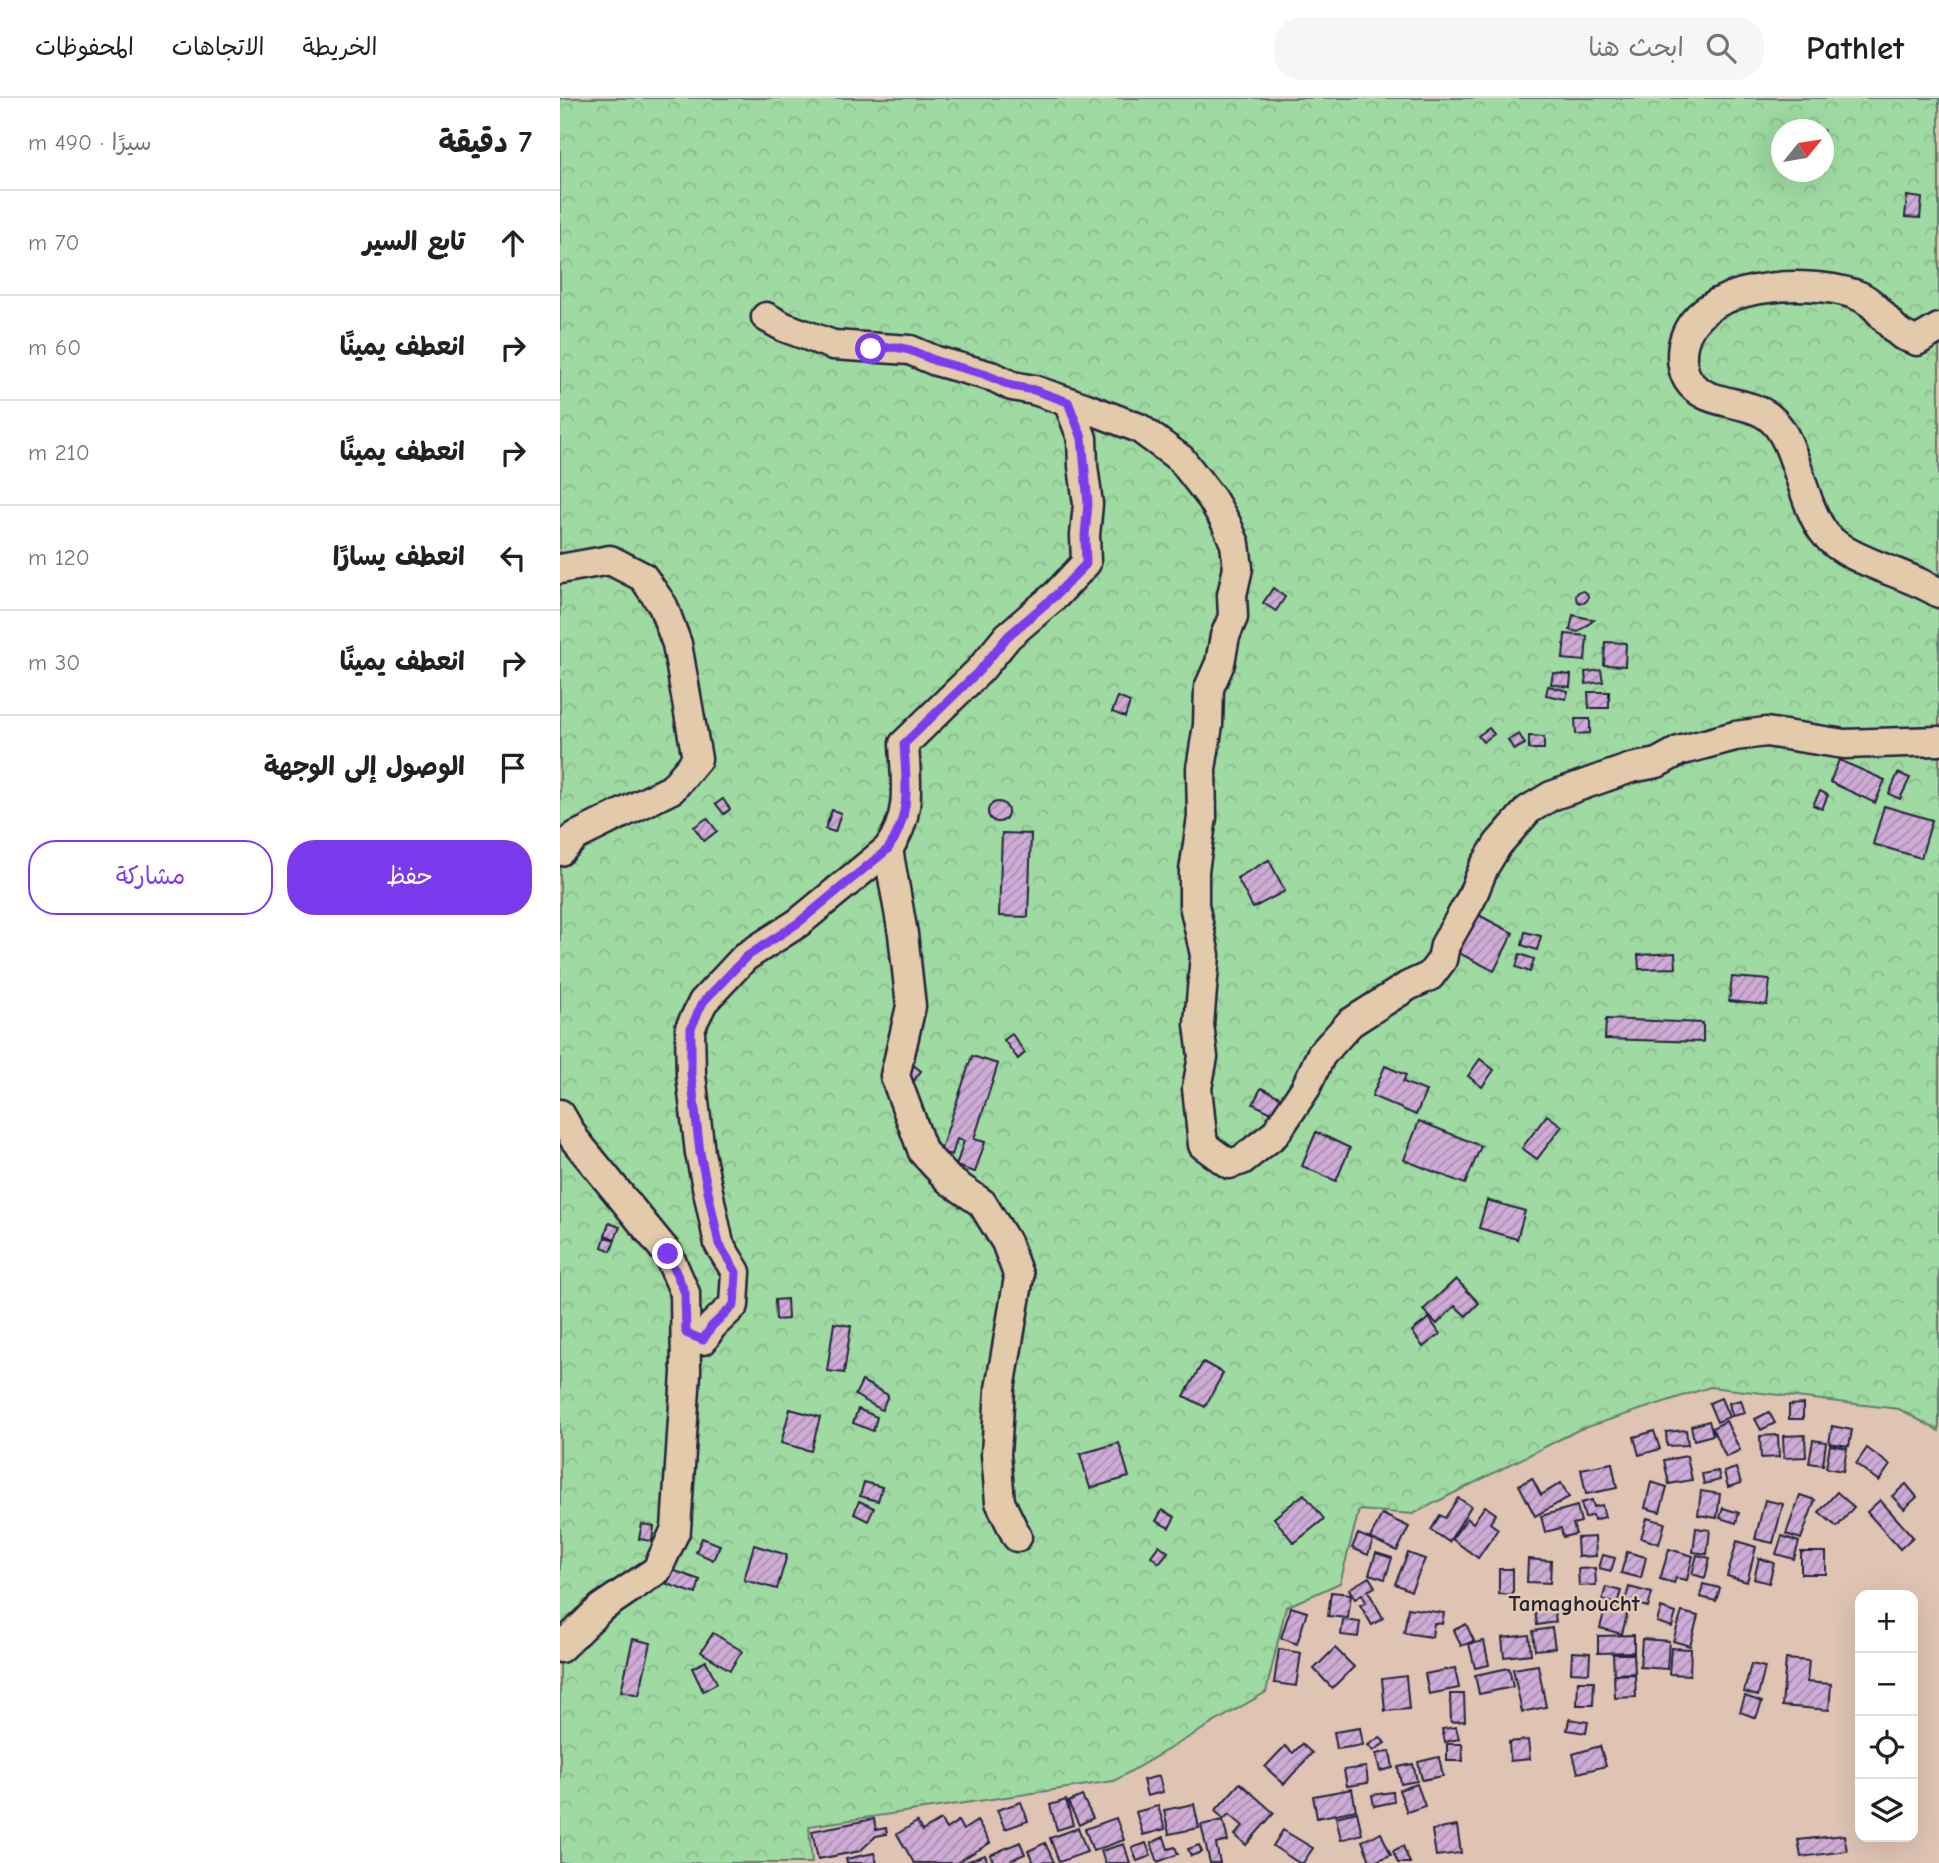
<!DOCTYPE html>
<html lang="ar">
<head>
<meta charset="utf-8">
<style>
  body { margin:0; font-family:"Comic Neue","Playpen Sans Arabic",sans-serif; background:#f6f6f6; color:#202124; direction:rtl }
  .controls { position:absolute; right:21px; bottom:21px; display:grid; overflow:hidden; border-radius:14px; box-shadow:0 7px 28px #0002 }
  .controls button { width:63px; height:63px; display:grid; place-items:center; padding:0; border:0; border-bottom:2px solid #e0e0e0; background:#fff; color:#202124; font:35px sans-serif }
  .compass { position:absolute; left:1211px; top:21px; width:63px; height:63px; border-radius:50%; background:#fff; box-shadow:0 7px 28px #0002; rotate:60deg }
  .stop { position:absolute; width:21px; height:21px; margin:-16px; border:5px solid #7c3aed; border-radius:50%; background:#fff }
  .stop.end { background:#7c3aed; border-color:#fff; box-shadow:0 2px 7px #0008 }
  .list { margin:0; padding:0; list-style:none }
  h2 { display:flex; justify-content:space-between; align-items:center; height:91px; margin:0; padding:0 28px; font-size:30px }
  h2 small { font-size:23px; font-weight:400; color:#757577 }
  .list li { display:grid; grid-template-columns:46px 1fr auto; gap:21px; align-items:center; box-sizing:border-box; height:105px; padding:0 28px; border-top:2px solid #e0e0e0 }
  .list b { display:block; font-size:26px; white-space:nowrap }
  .list em { font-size:23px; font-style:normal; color:#757577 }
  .actions { display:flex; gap:14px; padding:21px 28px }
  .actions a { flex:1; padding:16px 0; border:2px solid #7c3aed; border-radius:28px; text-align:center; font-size:24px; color:#7c3aed }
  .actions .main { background:#7c3aed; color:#fff }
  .icon { flex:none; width:38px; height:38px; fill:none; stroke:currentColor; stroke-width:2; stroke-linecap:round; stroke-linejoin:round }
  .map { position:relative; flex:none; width:1379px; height:1765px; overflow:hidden; direction:ltr }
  header { display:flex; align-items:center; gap:42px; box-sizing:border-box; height:98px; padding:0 35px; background:#fff; border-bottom:2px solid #e0e0e0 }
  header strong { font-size:33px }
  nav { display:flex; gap:38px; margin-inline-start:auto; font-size:24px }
  .search { width:490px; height:63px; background:#f6f6f6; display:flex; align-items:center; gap:18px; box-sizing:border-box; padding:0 24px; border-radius:28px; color:#757577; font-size:26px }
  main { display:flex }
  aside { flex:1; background:#fff }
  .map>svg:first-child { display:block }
  .forest { fill:url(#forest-crowns); stroke:#607e6e; stroke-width:2; fill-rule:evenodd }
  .building { fill:url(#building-hatch); stroke:#22223b; stroke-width:2 }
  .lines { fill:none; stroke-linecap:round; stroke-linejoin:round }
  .minor-casing { stroke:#22223b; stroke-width:33 }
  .minor { stroke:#e3caab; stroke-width:28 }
  .route { stroke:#7c3aed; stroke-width:9 }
  .labels { text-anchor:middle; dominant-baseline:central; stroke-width:5; stroke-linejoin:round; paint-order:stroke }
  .quarter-label { font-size:23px; font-weight:bold; fill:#22223b; stroke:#e3caab }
</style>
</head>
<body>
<header>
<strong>Pathlet</strong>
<div class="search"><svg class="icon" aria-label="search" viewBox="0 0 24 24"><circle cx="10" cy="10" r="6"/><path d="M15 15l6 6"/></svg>ابحث هنا</div>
<nav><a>الخريطة</a><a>الاتجاهات</a><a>المحفوظات</a></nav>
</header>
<main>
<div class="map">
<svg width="1379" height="1765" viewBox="0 0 1379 1765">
  <defs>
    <pattern id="forest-crowns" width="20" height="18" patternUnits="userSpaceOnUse" patternTransform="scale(1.75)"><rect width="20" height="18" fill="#9edaa1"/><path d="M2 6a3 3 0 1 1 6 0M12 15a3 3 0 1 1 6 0" fill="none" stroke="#88bb8c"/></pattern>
    <pattern id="building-hatch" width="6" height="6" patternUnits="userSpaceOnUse" patternTransform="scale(1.75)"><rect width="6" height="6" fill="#cfacd6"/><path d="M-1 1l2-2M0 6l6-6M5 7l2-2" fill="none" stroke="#a88caf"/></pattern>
  </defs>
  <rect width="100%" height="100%" fill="#dfc4b4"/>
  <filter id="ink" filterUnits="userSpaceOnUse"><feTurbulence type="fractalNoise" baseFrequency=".0143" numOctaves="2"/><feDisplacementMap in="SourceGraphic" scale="14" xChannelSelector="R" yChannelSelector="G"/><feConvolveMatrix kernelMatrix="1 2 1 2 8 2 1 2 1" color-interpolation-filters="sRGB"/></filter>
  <g filter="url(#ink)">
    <path class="forest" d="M0 0H1379V1333L1339 1311 1150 1289 1018 1332 853 1416 799 1412 780 1485 726 1509 706 1594 554 1683 249 1728 252 1765H0ZM1222 32H1264V74H1222Z"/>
    <g class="building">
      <polygon points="1347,98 1362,100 1360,120 1345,119"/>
      <polygon points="713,490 725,499 716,513 703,505"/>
      <circle cx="1022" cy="499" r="6"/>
      <polygon points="1013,517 1034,522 1018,534 1010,532"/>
      <polygon points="1005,536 1027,538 1025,563 1003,561"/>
      <polygon points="1045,544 1066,545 1065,568 1044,567"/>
      <polygon points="1041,572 1043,584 1026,586 1025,574"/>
      <polygon points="993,575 1011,577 1010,589 991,586"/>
      <polygon points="988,588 1008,593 1006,601 986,597"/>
      <polygon points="1028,594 1049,594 1049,610 1029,610"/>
      <polygon points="558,599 570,604 565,619 552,614"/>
      <polygon points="1015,621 1030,621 1030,635 1016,636"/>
      <polygon points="929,630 934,636 923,644 918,638"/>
      <polygon points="959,636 965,646 954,652 948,642"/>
      <polygon points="969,638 984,639 984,651 969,651"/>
      <polygon points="1279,662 1325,682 1315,705 1270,684"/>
      <polygon points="1338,675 1350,680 1340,701 1329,696"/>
      <polygon points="1260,693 1268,697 1262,711 1253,707"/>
      <polygon points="163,701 170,711 164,716 156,706"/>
      <circle cx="438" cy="714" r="10"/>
      <polygon points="1324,708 1372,722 1361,760 1313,746"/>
      <polygon points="272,712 281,715 275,734 265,731"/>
      <polygon points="147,720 157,733 144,743 134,729"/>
      <polygon points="442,735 471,736 468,819 439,818"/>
      <polygon points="709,762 725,793 693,810 677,780"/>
      <polygon points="913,814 953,835 934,873 893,852"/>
      <polygon points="965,834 981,838 977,852 962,847"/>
      <polygon points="1115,855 1116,870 1079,871 1078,857"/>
      <polygon points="960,856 974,861 970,874 956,869"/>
      <polygon points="1172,879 1210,882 1207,907 1169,903"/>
      <polygon points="1046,921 1143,925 1143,944 1045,941"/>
      <polygon points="452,936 465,955 458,961 444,942"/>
      <polygon points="412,958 438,966 414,1041 425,1044 415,1074 396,1068 404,1043 397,1041 392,1057 380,1054"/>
      <polygon points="920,961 934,972 922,989 908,978"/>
      <polygon points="352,966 361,973 354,983 344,977"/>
      <polygon points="825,968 846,977 843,984 866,993 856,1017 812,998"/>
      <polygon points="701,990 724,1001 716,1017 693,1006"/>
      <polygon points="987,1017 1002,1028 977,1061 962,1050"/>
      <polygon points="859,1023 921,1048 905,1086 844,1062"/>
      <polygon points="756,1034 790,1050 776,1083 742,1068"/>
      <polygon points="927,1102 965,1113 957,1141 919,1130"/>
      <polygon points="49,1125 60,1129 55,1141 45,1137"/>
      <polygon points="45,1139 55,1142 51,1153 42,1149"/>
      <polygon points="896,1181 919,1205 906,1218 895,1208 877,1226 863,1212"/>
      <polygon points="227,1201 228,1221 216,1222 215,1202"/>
      <polygon points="869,1220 880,1236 863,1249 852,1233"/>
      <polygon points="274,1225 291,1228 284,1275 267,1273"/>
      <polygon points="643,1264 663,1275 645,1309 624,1298"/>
      <polygon points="302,1283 328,1297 322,1312 295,1297"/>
      <polygon points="1161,1300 1169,1319 1157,1324 1149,1305"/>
      <polygon points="1181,1302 1185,1315 1172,1318 1169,1305"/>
      <polygon points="1243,1306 1243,1321 1229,1321 1229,1307"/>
      <polygon points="230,1311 260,1319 251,1353 221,1345"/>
      <polygon points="298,1311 317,1319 313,1333 293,1325"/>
      <polygon points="1209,1314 1215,1325 1201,1332 1195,1321"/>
      <polygon points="1149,1323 1153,1337 1134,1342 1131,1328"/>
      <polygon points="1166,1323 1180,1352 1166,1359 1152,1330"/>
      <polygon points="1272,1328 1292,1332 1289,1348 1269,1345"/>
      <polygon points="1126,1332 1128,1347 1107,1348 1106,1334"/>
      <polygon points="1094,1333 1100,1351 1079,1357 1074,1339"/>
      <polygon points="1218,1337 1219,1359 1201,1360 1200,1338"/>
      <polygon points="1245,1337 1246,1359 1224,1360 1223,1338"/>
      <polygon points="1253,1342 1266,1344 1263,1367 1249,1365"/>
      <polygon points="559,1345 569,1379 530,1390 520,1356"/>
      <polygon points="1270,1347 1287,1350 1283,1373 1266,1370"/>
      <polygon points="1307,1350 1330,1367 1319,1383 1296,1366"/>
      <polygon points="1127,1358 1132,1382 1109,1386 1104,1362"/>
      <polygon points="1052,1365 1057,1390 1026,1396 1021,1371"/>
      <polygon points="1176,1370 1181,1385 1168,1389 1164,1374"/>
      <polygon points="1158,1373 1160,1382 1144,1386 1142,1376"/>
      <polygon points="972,1380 981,1397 1001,1385 1009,1399 975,1418 959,1387"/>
      <polygon points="304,1384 322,1389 318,1403 300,1398"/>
      <polygon points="1091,1384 1107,1389 1100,1414 1085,1410"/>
      <polygon points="1346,1386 1357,1399 1344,1411 1332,1398"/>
      <polygon points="1141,1393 1160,1396 1157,1420 1138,1417"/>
      <polygon points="1277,1394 1294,1409 1277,1429 1259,1414"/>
      <polygon points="744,1396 764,1421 734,1445 714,1420"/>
      <polygon points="1240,1397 1255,1402 1241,1441 1226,1436"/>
      <polygon points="898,1400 911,1408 889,1444 871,1432 880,1417 885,1420"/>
      <polygon points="1032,1402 1034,1409 1042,1407 1045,1419 1034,1422 1033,1417 1025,1420 1021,1405"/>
      <polygon points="1205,1402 1223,1406 1213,1445 1195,1441"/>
      <polygon points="1320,1402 1353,1439 1340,1451 1307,1414"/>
      <polygon points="299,1403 314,1410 308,1423 294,1416"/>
      <polygon points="925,1408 936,1416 930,1425 938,1431 918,1460 892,1441 907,1420 913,1425"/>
      <polygon points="1017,1408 1021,1424 1013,1426 1016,1436 1003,1439 1001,1430 985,1434 981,1418"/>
      <polygon points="1163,1410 1179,1415 1176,1425 1160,1420"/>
      <polygon points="602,1412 615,1419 609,1430 596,1423"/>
      <polygon points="822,1416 849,1429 837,1453 810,1440"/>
      <polygon points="1087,1420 1105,1425 1099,1446 1081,1440"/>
      <polygon points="82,1426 94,1428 92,1443 79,1441"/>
      <polygon points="1136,1430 1150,1432 1147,1456 1133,1454"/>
      <polygon points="798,1436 813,1442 808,1457 792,1450"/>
      <polygon points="1222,1438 1239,1444 1234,1461 1216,1456"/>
      <polygon points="1035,1439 1036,1458 1018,1459 1017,1440"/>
      <polygon points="142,1440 160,1447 153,1462 136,1454"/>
      <polygon points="1177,1443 1196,1449 1187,1484 1167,1478"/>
      <polygon points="194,1447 227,1457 217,1491 184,1482"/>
      <polygon points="599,1447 608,1454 599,1465 591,1458"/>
      <polygon points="1109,1451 1133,1458 1127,1482 1116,1480 1114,1485 1100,1481"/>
      <polygon points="1067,1454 1086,1459 1081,1480 1061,1475"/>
      <rect x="1241" y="1454" width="25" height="22"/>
      <polygon points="816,1455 832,1460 825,1481 809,1476"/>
      <polygon points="848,1455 865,1461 851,1493 835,1486"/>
      <polygon points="1043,1457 1055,1460 1051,1473 1039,1470"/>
      <polygon points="1137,1457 1150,1460 1145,1480 1132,1476"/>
      <polygon points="1199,1460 1214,1465 1209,1485 1194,1481"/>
      <polygon points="968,1461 991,1463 990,1485 967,1484"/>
      <polygon points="1035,1470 1036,1487 1019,1488 1018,1471"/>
      <polygon points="939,1471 953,1471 953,1497 939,1496"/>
      <polygon points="112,1472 140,1482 136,1496 107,1486"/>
      <polygon points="809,1479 815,1489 808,1493 823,1520 812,1527 800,1507 806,1504 802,1496 795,1501 789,1491"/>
      <polygon points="1143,1486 1160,1490 1156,1503 1140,1499"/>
      <polygon points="1046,1489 1061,1493 1057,1506 1042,1502"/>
      <polygon points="1069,1489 1092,1495 1088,1509 1065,1503"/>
      <polygon points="771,1494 791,1496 788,1520 768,1518"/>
      <polygon points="1046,1507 1068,1513 1062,1536 1040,1530"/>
      <polygon points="731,1509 747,1514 737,1546 721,1540"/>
      <polygon points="848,1510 884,1515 882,1526 874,1525 872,1539 844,1535"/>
      <polygon points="994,1510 996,1524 977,1527 975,1513"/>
      <polygon points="1101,1510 1116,1515 1112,1529 1097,1524"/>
      <polygon points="1122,1514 1138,1518 1130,1548 1113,1543"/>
      <polygon points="783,1522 800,1524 798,1539 781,1537"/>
      <polygon points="906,1526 914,1543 901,1548 894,1532"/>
      <polygon points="992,1530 995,1550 975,1552 973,1533"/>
      <polygon points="153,1535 182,1553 170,1572 141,1554"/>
      <polygon points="969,1537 971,1556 944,1559 942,1540"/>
      <polygon points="1074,1537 1074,1554 1038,1555 1038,1538"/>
      <polygon points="73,1541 91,1545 79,1597 61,1593"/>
      <polygon points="1082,1541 1109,1543 1107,1571 1080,1569"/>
      <polygon points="924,1543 929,1567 915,1570 909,1546"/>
      <polygon points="775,1550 794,1569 772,1590 754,1571"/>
      <polygon points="1111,1550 1131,1551 1130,1577 1109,1576"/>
      <polygon points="719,1551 741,1555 736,1588 714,1585"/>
      <polygon points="1012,1554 1030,1555 1029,1575 1011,1574"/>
      <polygon points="1053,1556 1074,1556 1075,1575 1054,1576"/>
      <polygon points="1226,1561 1249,1563 1247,1584 1271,1586 1269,1612 1222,1608"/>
      <polygon points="146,1563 157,1585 143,1593 132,1570"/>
      <polygon points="1191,1566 1205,1569 1198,1598 1184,1594"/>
      <polygon points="978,1567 986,1609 962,1614 953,1571"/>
      <polygon points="895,1570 899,1590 869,1596 865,1576"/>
      <polygon points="949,1570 953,1589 919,1596 915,1577"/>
      <polygon points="1075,1576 1076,1599 1055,1600 1054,1577"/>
      <polygon points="846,1578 849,1611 825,1613 822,1581"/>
      <polygon points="1018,1583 1034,1583 1033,1607 1017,1607"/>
      <polygon points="890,1596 904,1596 905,1623 891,1624"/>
      <polygon points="1185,1598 1202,1604 1196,1620 1180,1614"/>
      <polygon points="1009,1621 1028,1624 1026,1635 1007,1632"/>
      <polygon points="896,1629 899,1641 885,1644 882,1631"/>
      <polygon points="800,1630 803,1647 777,1651 774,1634"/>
      <polygon points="820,1639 825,1645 813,1653 808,1647"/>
      <polygon points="968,1642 970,1661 950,1663 949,1644"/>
      <polygon points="742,1646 752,1655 724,1686 705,1669 725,1648 733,1655"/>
      <polygon points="887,1646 902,1646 903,1663 887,1663"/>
      <polygon points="1040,1648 1046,1668 1018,1675 1013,1656"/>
      <polygon points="830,1653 833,1670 820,1673 816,1656"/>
      <polygon points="879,1659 883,1678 862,1682 858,1664"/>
      <polygon points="853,1666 857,1683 841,1686 838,1669"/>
      <polygon points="806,1669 808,1685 787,1688 784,1672"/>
      <polygon points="599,1678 603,1694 587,1698 583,1682"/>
      <polygon points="680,1685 714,1715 686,1747 675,1737 683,1728 669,1716 664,1721 655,1713"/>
      <polygon points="857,1686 865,1708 847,1714 839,1692"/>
      <polygon points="792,1691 796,1712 757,1720 753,1698"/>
      <polygon points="833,1694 834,1704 814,1708 812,1697"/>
      <polygon points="522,1698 533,1720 519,1727 508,1704"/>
      <polygon points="506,1702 513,1727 497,1732 490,1707"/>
      <polygon points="461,1704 468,1723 445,1731 437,1712"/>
      <polygon points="634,1706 639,1730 609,1736 604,1712"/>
      <polygon points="598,1708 605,1731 583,1737 576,1714"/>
      <polygon points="797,1714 802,1736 781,1742 776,1719"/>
      <polygon points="556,1720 564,1742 533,1753 525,1731"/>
      <polygon points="314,1721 316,1732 326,1730 327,1736 316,1738 300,1753 258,1761 252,1733"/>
      <polygon points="381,1722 386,1731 398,1723 403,1732 417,1723 430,1745 396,1765 354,1765 337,1736 357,1724 362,1733"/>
      <polygon points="663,1722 668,1743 656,1746 660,1765 650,1765 641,1727"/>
      <polygon points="897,1728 901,1755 876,1758 872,1732"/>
      <polygon points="518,1730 527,1754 499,1764 490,1740"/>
      <polygon points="723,1732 753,1750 743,1765 739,1765 713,1748"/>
      <polygon points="821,1735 831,1757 811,1765 802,1743"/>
      <polygon points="1284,1737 1287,1753 1241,1759 1238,1742"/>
      <polygon points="604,1739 608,1751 615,1749 618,1756 598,1764 591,1745"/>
      <polygon points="460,1744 465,1756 451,1762 453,1765 434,1765 430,1757"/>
      <polygon points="485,1745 494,1764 474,1765 468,1753"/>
      <polygon points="586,1745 591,1758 577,1763 572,1750"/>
      <polygon points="564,1746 570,1765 545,1765 541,1753"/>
      <polygon points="639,1747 642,1754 631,1758 628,1751"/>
      <polygon points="843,1748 850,1765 838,1765 833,1753"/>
      <polygon points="314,1755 317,1765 287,1765 286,1761"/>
      <polygon points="425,1757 428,1765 403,1765"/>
    </g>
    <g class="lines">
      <defs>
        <g id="minor">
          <polyline points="206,219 224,229 273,247 350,252 376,263 434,279 452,288 474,292 524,309 579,330 621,361 652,401 666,425 675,446 678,470 672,497 673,519 665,538 660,565 649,590 648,627 641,671 642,719 634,773 634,807 645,857 639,926 643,959 637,990 643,1047 669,1066 682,1062 715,1036 745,991 761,957 790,925 848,888 870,878 882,862 885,847 911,801 924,769 938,746 968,712 991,698 1071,670 1097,665 1119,653 1175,638 1206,634 1284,646 1379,643"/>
          <path d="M1379 230 1357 243C1352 241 1346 239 1342 237 1325 225 1317 203 1294 196 1246 180 1136 184 1123 247 1121 258 1122 272 1128 282 1144 308 1186 301 1209 319 1238 341 1240 406 1266 437 1287 463 1348 475 1379 495"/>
          <polyline points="0,471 50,462 83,479 103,508 117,546 137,661 112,691 16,738 0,753"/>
          <polyline points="328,751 343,836 351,908 335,978 363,1054 389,1082 422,1105 446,1144 459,1179 440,1291 436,1356 440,1404 457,1439"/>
          <polyline points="0,1016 15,1042 108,1156 125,1195 126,1275 116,1431 97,1472 41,1510 0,1550"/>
          <path d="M126 1235 143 1242 152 1228 174 1207 176 1174 159 1146 140 1055 131 977 130 930 143 904 185 859 238 825 328 751C352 717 346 686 344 646L420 572 448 538 496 497 526 465 525 437 528 406 523 368 522 340 508 304"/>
        </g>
      </defs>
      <use href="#minor" class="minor-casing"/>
      <use href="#minor" class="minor"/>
    </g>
  </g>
  <g class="lines" filter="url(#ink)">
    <path class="route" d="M108 1156 125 1195 126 1235 143 1242 152 1228 174 1207 176 1174 159 1146 140 1055 131 976V930L143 904 186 859 238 825 328 751C352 717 346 686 344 646L420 572 448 538 496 497 526 466 525 437 528 406 522 340 508 304 474 292 452 288 424 276 376 263 350 252 335 249 311 251"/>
  </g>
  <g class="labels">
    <g class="quarter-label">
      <text x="1014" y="1505">Tamaghoucht</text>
    </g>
  </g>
</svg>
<div class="controls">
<button>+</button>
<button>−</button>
<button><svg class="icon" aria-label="locate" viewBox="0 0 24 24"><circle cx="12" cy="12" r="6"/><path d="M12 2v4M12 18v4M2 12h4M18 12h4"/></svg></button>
<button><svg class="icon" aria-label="layers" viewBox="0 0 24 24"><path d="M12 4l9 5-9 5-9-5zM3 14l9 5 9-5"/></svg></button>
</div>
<svg class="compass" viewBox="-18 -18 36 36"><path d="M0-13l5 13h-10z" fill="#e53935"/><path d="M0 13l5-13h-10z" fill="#757577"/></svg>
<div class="stop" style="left:311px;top:251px"></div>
<div class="stop end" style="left:108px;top:1156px"></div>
</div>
<aside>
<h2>7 دقيقة<small>سيرًا · 490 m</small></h2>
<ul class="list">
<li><svg class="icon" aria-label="ahead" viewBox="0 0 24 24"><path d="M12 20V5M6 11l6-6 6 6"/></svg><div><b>تابع السير</b></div><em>70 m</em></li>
<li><svg class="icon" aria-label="right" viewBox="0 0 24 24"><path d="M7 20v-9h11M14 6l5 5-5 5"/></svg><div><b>انعطف يمينًا</b></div><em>60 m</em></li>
<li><svg class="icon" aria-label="right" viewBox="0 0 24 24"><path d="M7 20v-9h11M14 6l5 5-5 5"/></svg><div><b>انعطف يمينًا</b></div><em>210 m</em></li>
<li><svg class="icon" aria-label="left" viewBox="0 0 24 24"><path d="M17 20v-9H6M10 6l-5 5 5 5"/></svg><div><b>انعطف يسارًا</b></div><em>120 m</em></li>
<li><svg class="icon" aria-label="right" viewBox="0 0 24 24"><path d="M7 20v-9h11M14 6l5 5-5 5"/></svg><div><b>انعطف يمينًا</b></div><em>30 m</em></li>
<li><svg class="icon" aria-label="arrive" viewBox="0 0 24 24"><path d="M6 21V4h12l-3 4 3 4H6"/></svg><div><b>الوصول إلى الوجهة</b></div></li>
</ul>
<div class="actions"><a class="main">حفظ</a><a>مشاركة</a></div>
</aside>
</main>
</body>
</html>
